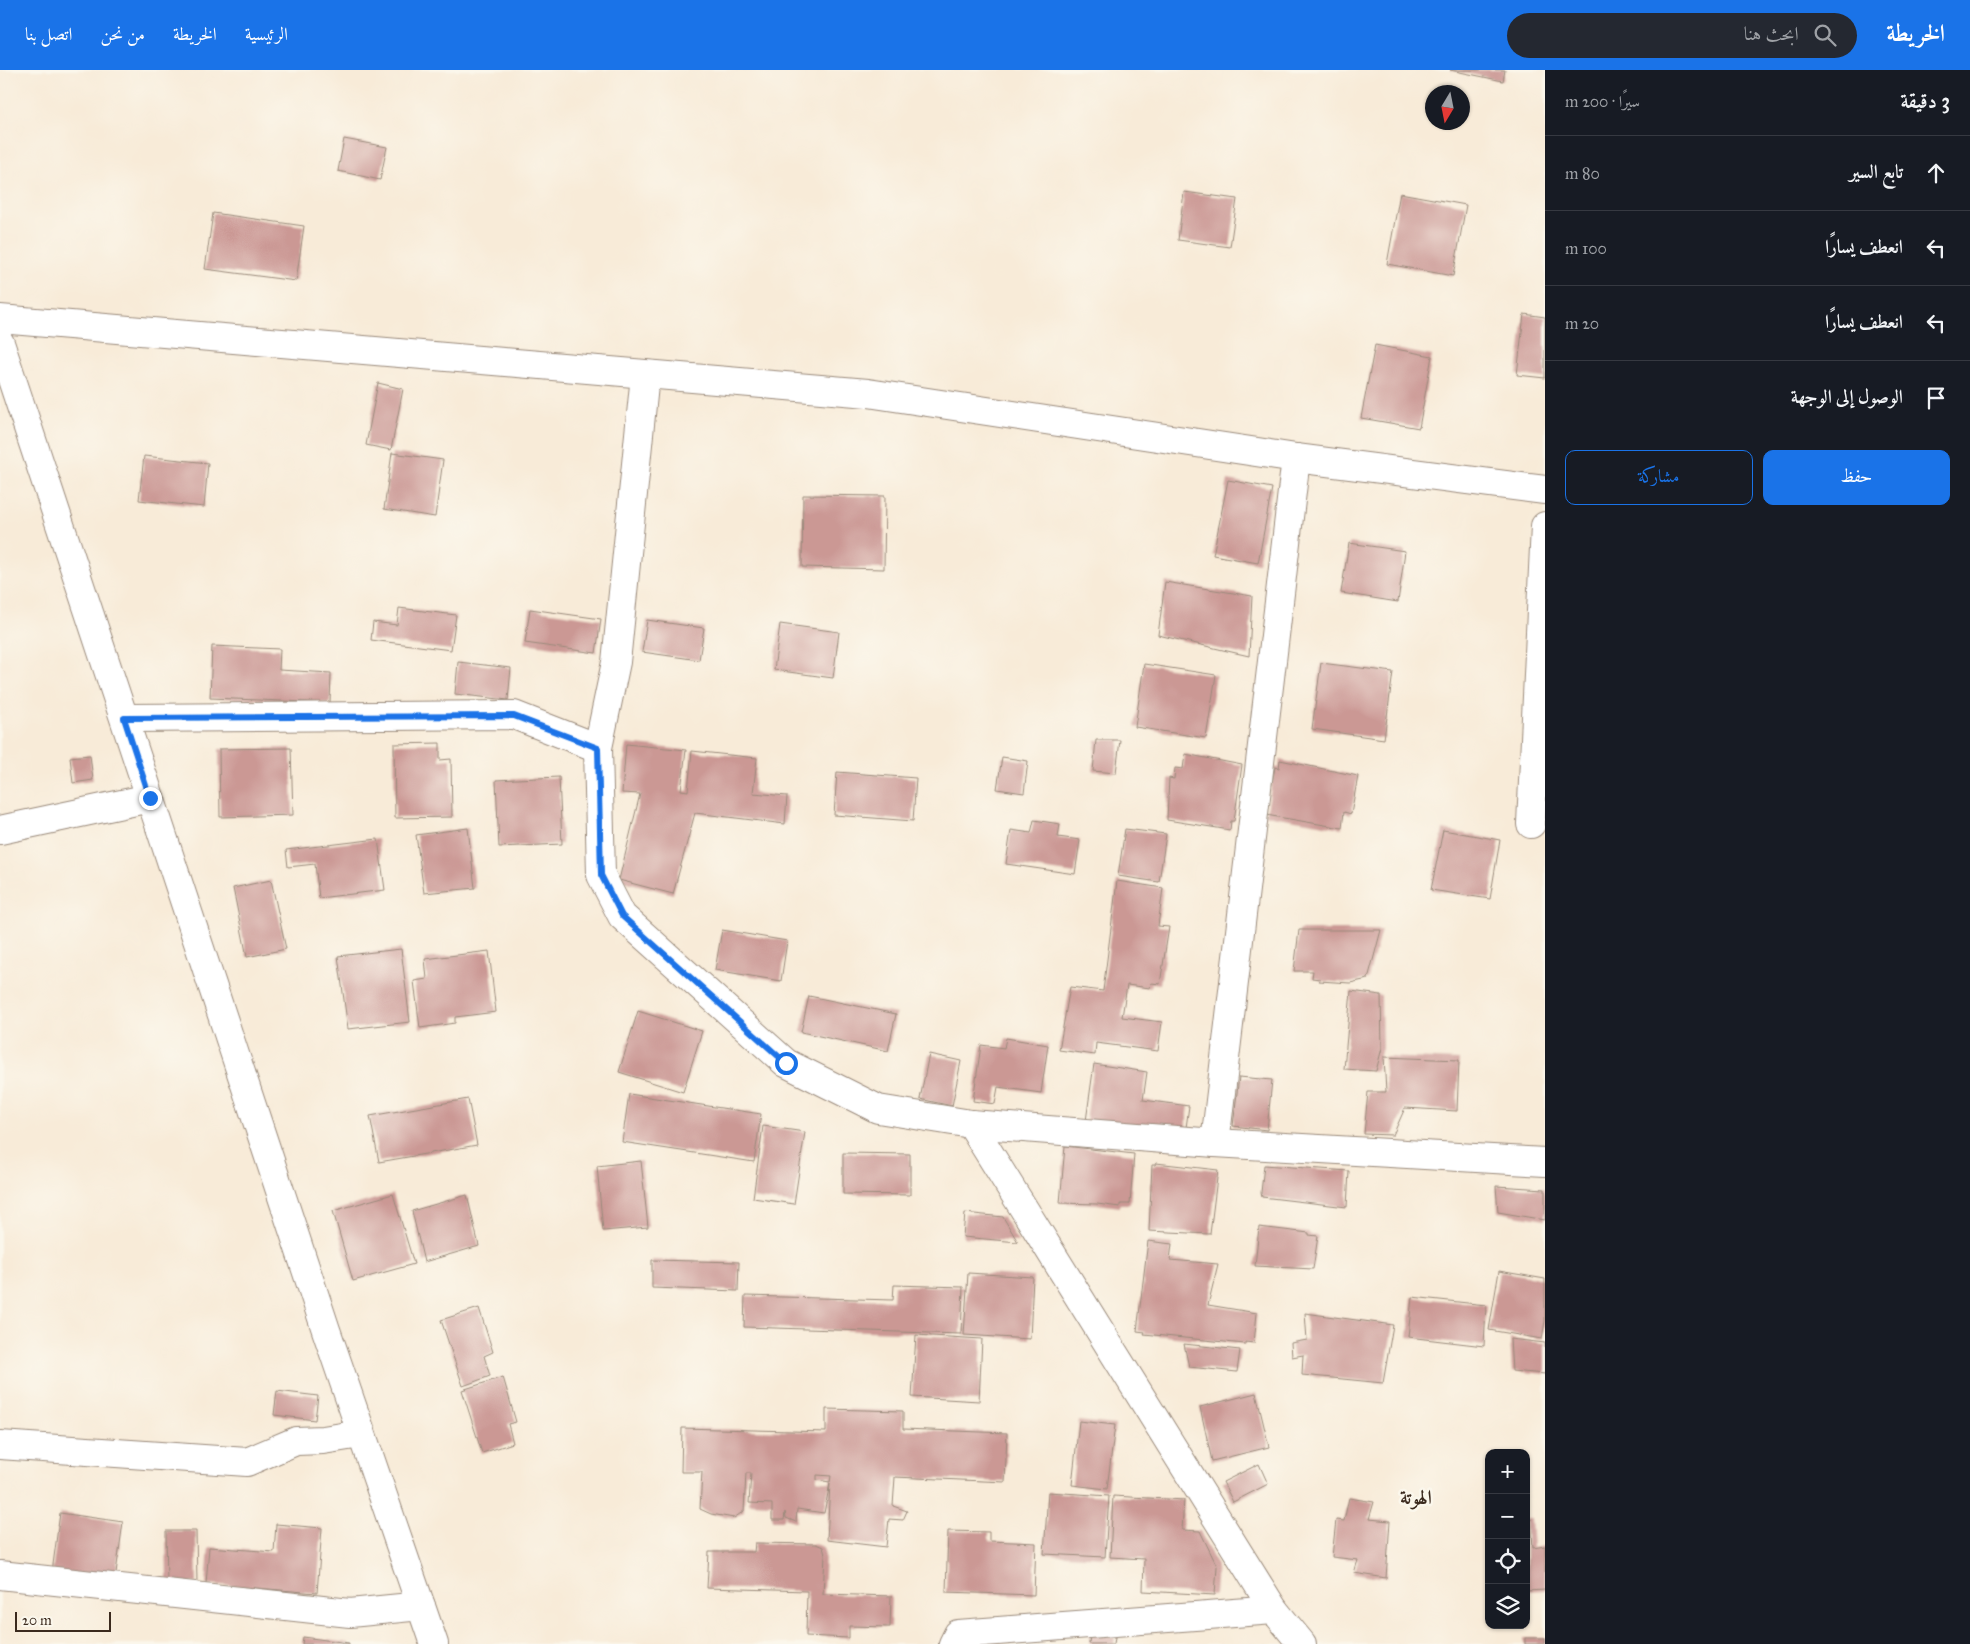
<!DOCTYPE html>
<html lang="ar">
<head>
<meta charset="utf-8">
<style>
  body { margin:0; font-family:"IM FELL Great Primer",Amiri,serif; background:#242831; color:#f1f3f6; direction:rtl }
  .controls { position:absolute; right:15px; bottom:15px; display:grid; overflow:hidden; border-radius:10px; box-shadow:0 1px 4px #0004 }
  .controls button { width:45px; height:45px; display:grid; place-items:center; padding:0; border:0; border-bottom:1px solid #363941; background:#171b24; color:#f1f3f6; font:25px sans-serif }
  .compass { position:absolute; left:1425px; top:15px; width:45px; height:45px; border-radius:50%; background:#171b24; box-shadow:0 1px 4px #0004; rotate:190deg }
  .scale { position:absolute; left:15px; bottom:12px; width:96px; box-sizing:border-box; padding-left:5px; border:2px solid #3b2a1e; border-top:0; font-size:14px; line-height:18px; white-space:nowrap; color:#3b2a1e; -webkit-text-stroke:4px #fbf7ec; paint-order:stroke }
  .stop { position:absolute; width:15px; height:15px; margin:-11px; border:4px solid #1a73e8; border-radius:50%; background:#fff }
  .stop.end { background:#1a73e8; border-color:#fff; box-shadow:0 1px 5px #0008 }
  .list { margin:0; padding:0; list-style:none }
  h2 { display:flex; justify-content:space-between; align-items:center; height:65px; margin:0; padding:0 20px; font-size:21px }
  h2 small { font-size:16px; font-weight:400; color:#9ea1a6 }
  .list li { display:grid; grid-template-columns:32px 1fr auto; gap:15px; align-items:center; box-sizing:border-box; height:75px; padding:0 20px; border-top:1px solid #363941 }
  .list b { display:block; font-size:19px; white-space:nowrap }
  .list em { font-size:16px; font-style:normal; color:#9ea1a6 }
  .actions { display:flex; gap:10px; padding:15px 20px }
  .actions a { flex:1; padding:11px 0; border:1px solid #1a73e8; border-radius:10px; text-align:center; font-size:18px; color:#1a73e8 }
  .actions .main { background:#1a73e8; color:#fff }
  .icon { flex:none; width:28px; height:28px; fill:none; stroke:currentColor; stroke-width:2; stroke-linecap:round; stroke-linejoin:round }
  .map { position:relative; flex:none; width:1545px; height:1574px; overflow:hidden; direction:ltr }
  header { display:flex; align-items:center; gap:30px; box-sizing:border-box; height:70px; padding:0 25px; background:#1a73e8; color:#fff }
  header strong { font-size:24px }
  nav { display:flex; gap:28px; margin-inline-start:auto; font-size:18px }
  .search { width:350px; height:45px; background:#242831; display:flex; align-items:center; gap:12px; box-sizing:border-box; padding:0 18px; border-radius:28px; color:#9ea1a6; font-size:19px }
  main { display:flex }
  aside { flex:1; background:#171b24 }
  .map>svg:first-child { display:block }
  .building { fill:#cb9894; fill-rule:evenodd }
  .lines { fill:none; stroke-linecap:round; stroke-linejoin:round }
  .minor-casing { stroke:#9a8a7b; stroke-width:30 }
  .minor { stroke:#fff; stroke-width:28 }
  .route { stroke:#1a73e8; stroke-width:6 }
  .labels { text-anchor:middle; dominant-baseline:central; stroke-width:5; stroke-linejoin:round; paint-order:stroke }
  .quarter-label { font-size:20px; font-weight:bold; fill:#3b2a1e; stroke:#fbf7ec }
</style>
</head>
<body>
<header>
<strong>الخريطة</strong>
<div class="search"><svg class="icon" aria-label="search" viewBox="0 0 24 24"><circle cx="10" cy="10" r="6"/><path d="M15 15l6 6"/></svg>ابحث هنا</div>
<nav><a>الرئيسية</a><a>الخريطة</a><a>من نحن</a><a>اتصل بنا</a></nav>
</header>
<main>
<aside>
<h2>3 دقيقة<small>سيرًا · 200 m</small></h2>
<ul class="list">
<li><svg class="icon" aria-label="ahead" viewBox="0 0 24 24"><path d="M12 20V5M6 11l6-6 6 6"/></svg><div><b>تابع السير</b></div><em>80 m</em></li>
<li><svg class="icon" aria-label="left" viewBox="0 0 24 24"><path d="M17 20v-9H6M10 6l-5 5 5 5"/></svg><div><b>انعطف يسارًا</b></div><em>100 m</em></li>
<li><svg class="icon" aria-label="left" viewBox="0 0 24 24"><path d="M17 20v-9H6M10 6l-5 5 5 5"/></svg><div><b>انعطف يسارًا</b></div><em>20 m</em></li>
<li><svg class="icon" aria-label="arrive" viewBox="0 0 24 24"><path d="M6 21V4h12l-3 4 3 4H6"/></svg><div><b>الوصول إلى الوجهة</b></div></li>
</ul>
<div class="actions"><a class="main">حفظ</a><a>مشاركة</a></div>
</aside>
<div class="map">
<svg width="1545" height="1574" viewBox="0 0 1545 1574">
  <rect width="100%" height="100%" fill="#fbf7ec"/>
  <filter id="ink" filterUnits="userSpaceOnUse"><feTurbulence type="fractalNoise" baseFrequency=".02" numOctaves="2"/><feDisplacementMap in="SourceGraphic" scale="10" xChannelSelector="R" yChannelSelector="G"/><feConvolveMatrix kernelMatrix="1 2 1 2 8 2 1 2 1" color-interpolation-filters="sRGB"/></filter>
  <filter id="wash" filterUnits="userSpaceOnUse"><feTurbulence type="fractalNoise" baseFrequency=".0096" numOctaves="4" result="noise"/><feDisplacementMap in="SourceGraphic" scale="20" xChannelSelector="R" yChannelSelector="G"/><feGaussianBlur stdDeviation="1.12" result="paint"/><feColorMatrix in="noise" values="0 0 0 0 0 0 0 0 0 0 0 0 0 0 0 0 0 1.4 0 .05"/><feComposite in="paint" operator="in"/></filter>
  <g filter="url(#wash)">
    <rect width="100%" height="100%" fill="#f8ebd8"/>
    <g id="blocks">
      <g class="building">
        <polygon points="1450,0 1505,0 1503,11"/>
        <polygon points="344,69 387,77 380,110 338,101"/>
        <polygon points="1184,122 1237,129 1230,177 1178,170"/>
        <polygon points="1400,123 1466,135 1453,206 1387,194"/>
        <polygon points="213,143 304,156 296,211 205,199"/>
        <polygon points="1524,244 1545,247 1545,308 1517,305"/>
        <polygon points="1375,275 1432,286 1419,358 1361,348"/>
        <polygon points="378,313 403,319 391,380 366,375"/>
        <polygon points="392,383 443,390 435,447 384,439"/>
        <polygon points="144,386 208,393 204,437 139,430"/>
        <polygon points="1228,410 1272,418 1258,493 1213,485"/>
        <polygon points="803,425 885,426 884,499 802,497"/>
        <polygon points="1349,473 1405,481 1398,532 1341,523"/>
        <polygon points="1165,512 1252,526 1249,586 1158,565"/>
        <polygon points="399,538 456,545 451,580 371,570 373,552 397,555"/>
        <polygon points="530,539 601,549 596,583 525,573"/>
        <polygon points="647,550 704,558 699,590 642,582"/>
        <polygon points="780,554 839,562 833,608 774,600"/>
        <polygon points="212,576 280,579 279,600 331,603 330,633 210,628"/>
        <polygon points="458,592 511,598 508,630 455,624"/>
        <polygon points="1321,593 1393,602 1384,669 1312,659"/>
        <polygon points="1144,594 1216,605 1206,668 1135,657"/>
        <polygon points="1096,670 1120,670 1116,703 1093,701"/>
        <polygon points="440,673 440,690 451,689 452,747 395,748 394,674"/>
        <polygon points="626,674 686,680 681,720 688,721 692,681 757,688 753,723 787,726 785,754 695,743 673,824 619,810 640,724 622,723"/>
        <polygon points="291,678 293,745 220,747 219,679"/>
        <polygon points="1185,684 1242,695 1234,751 1231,751 1230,760 1167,750 1169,708 1174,709 1175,698 1183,699"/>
        <polygon points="90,685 93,710 73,713 70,687"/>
        <polygon points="1002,687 1028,691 1024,723 997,719"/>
        <polygon points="1280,690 1358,706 1351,744 1344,742 1342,758 1266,745 1275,697 1279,698"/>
        <polygon points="837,702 916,708 913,751 834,745"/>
        <polygon points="559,707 562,774 499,777 496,710"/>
        <polygon points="1034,750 1060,754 1058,767 1080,770 1075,804 1006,794 1011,760 1031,763"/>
        <polygon points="468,758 475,818 424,823 416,765"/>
        <polygon points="1125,759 1166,764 1159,812 1118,806"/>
        <polygon points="1443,760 1500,770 1490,829 1431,820"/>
        <polygon points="378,769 385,820 319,828 315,794 288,797 286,780"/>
        <polygon points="271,810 286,879 247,887 233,818"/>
        <polygon points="1117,811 1163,818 1158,856 1169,857 1160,914 1151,913 1150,918 1127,915 1122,947 1162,952 1158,981 1096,973 1095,985 1059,980 1070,917 1103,921"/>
        <polygon points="722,860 787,871 781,911 715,900"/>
        <polygon points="1299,860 1381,860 1368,909 1350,913 1319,911 1320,909 1312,908 1313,901 1294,901"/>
        <polygon points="401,879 410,952 348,959 338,886"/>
        <polygon points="489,881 496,942 455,947 455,953 420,958 414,911 427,909 425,889"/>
        <polygon points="1351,921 1381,925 1382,978 1376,1001 1344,999"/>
        <polygon points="809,926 896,944 888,981 801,962"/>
        <polygon points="638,941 702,961 683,1022 619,1002"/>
        <polygon points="1006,968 1048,975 1041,1023 998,1017 995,1034 973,1031 981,975 1004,978"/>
        <polygon points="929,984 961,991 952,1036 920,1029"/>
        <polygon points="1384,987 1459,990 1457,1041 1405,1038 1393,1065 1364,1064 1368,1022 1386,1022"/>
        <polygon points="1094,994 1147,1002 1143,1030 1189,1036 1185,1065 1086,1051"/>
        <polygon points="1239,1007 1272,1010 1267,1060 1233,1056"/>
        <polygon points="629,1024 761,1044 754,1092 622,1072"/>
        <polygon points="468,1029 477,1075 379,1092 370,1046"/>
        <polygon points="763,1056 805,1062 794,1134 753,1128"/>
        <polygon points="1065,1076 1134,1084 1130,1134 1120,1134 1120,1137 1097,1134 1060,1133"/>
        <polygon points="843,1083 910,1084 910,1125 843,1124"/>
        <polygon points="641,1091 648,1157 603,1161 597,1096"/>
        <polygon points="1156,1093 1218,1100 1210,1164 1149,1161 1152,1095 1155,1095"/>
        <polygon points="1264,1095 1349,1101 1347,1137 1262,1127 1261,1123"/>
        <polygon points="1496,1116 1545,1119 1545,1150 1498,1142"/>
        <polygon points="393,1124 414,1194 353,1211 333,1141"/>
        <polygon points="467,1125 479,1176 424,1192 412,1141"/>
        <polygon points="965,1143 1003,1147 1018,1172 963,1167"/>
        <polygon points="1259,1157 1309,1163 1309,1165 1318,1166 1313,1199 1255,1196"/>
        <polygon points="1148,1171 1172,1174 1170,1190 1218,1194 1208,1235 1257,1243 1254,1273 1245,1272 1245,1274 1144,1264 1145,1262 1137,1261"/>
        <polygon points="652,1190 739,1192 738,1221 652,1218"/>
        <polygon points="1499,1201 1545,1209 1545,1251 1542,1269 1489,1260"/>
        <polygon points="968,1203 1033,1207 1030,1269 964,1265"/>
        <polygon points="894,1215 963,1217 961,1264 744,1257 745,1226 893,1230"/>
        <polygon points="1412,1227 1486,1235 1484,1276 1408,1267"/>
        <polygon points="479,1238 493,1282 484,1286 490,1306 463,1316 441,1250"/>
        <polygon points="1305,1243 1393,1255 1383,1313 1302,1305 1303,1285 1292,1287 1291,1273 1307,1270"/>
        <polygon points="916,1265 982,1269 979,1331 912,1327"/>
        <polygon points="1510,1269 1545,1273 1545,1304 1512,1301"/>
        <polygon points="1184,1274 1240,1280 1237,1302 1189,1297"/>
        <polygon points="503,1307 516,1352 508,1354 513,1373 482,1383 462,1320"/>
        <polygon points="277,1321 318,1326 315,1350 274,1345"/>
        <polygon points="1256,1323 1269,1377 1212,1391 1200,1337"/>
        <path d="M826 1339 903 1341V1359L1007 1363 1005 1412 895 1407 893 1436 907 1441 903 1450 889 1449 886 1477 827 1470 830 1413 824 1443 797 1439 796 1452 786 1448 785 1442 784 1450H772V1434L749 1433 751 1403H746L744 1441 734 1448 711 1444 700 1439 702 1402H681L682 1358 826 1362ZM817 1405 831 1406 830 1412 817 1410Z"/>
        <polygon points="1079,1351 1115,1355 1107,1419 1072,1415"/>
        <polygon points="1259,1394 1268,1414 1233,1432 1223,1412"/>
        <polygon points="1048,1422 1109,1426 1105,1487 1044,1484"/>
        <polygon points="1113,1426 1184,1430 1182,1460 1200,1461 1217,1496 1215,1525 1143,1521 1144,1489 1110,1487"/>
        <polygon points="1349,1428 1374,1432 1369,1449 1390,1451 1386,1508 1354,1503 1358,1490 1332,1487 1336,1450 1344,1451"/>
        <polygon points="60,1443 123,1452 115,1510 52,1502"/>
        <polygon points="1526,1449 1531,1449 1533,1478 1545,1476 1545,1520 1526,1521"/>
        <polygon points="276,1454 322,1458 317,1523 206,1514 209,1477 274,1482"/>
        <polygon points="166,1461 196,1461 197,1513 167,1514"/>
        <polygon points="948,1461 989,1462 989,1471 1036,1473 1034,1525 946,1522"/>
        <polygon points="755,1473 816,1474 823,1477 825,1485 823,1524 891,1526 890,1557 849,1556 849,1568 806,1566 807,1521 707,1518 709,1482 754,1482"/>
        <polygon points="1090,1564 1115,1567 1114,1574 1089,1574"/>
        <polygon points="303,1567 349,1573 349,1574 302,1574"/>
        <rect x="1525" y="1568" width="20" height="6"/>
      </g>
    </g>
  </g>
  <g filter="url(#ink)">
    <use href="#blocks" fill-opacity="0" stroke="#9a8a7b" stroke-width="1"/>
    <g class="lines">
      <defs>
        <g id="minor">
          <polyline points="0,249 868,323 1296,388 1545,420"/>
          <polyline points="0,273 326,1260 434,1574"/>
          <polyline points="645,305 616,592 598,678 601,805 622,846 786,993 878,1039 971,1054 1215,1073 1545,1092"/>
          <polyline points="125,648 514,645 598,678"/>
          <polyline points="1531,754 1545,456"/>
          <polyline points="0,760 150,728"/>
          <polyline points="971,1054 1274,1540 1302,1574"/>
          <polyline points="1215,1073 1296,388"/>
          <polyline points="0,1375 247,1392 296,1371 323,1370 361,1364"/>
          <polyline points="0,1505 350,1543 421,1536"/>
          <polyline points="953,1574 958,1564 1274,1540"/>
        </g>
      </defs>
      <use href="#minor" class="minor-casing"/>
      <use href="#minor" class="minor"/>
    </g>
  </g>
  <g class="lines" filter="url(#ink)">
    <polyline class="route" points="150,728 124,648 514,646 598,678 601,805 622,846 786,993"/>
  </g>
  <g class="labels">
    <g class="quarter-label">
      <text x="1416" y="1427">الهوتة</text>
    </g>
  </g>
</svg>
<div class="controls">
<button>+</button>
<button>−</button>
<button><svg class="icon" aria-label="locate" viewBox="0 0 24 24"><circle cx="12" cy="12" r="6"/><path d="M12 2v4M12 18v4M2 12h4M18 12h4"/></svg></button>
<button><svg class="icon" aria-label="layers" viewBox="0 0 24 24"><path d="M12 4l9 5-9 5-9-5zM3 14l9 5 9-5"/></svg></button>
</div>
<svg class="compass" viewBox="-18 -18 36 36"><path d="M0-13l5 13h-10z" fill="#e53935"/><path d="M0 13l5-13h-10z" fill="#9ea1a6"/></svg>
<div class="scale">20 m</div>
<div class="stop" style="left:786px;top:993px"></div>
<div class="stop end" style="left:150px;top:728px"></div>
</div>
</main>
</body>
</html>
